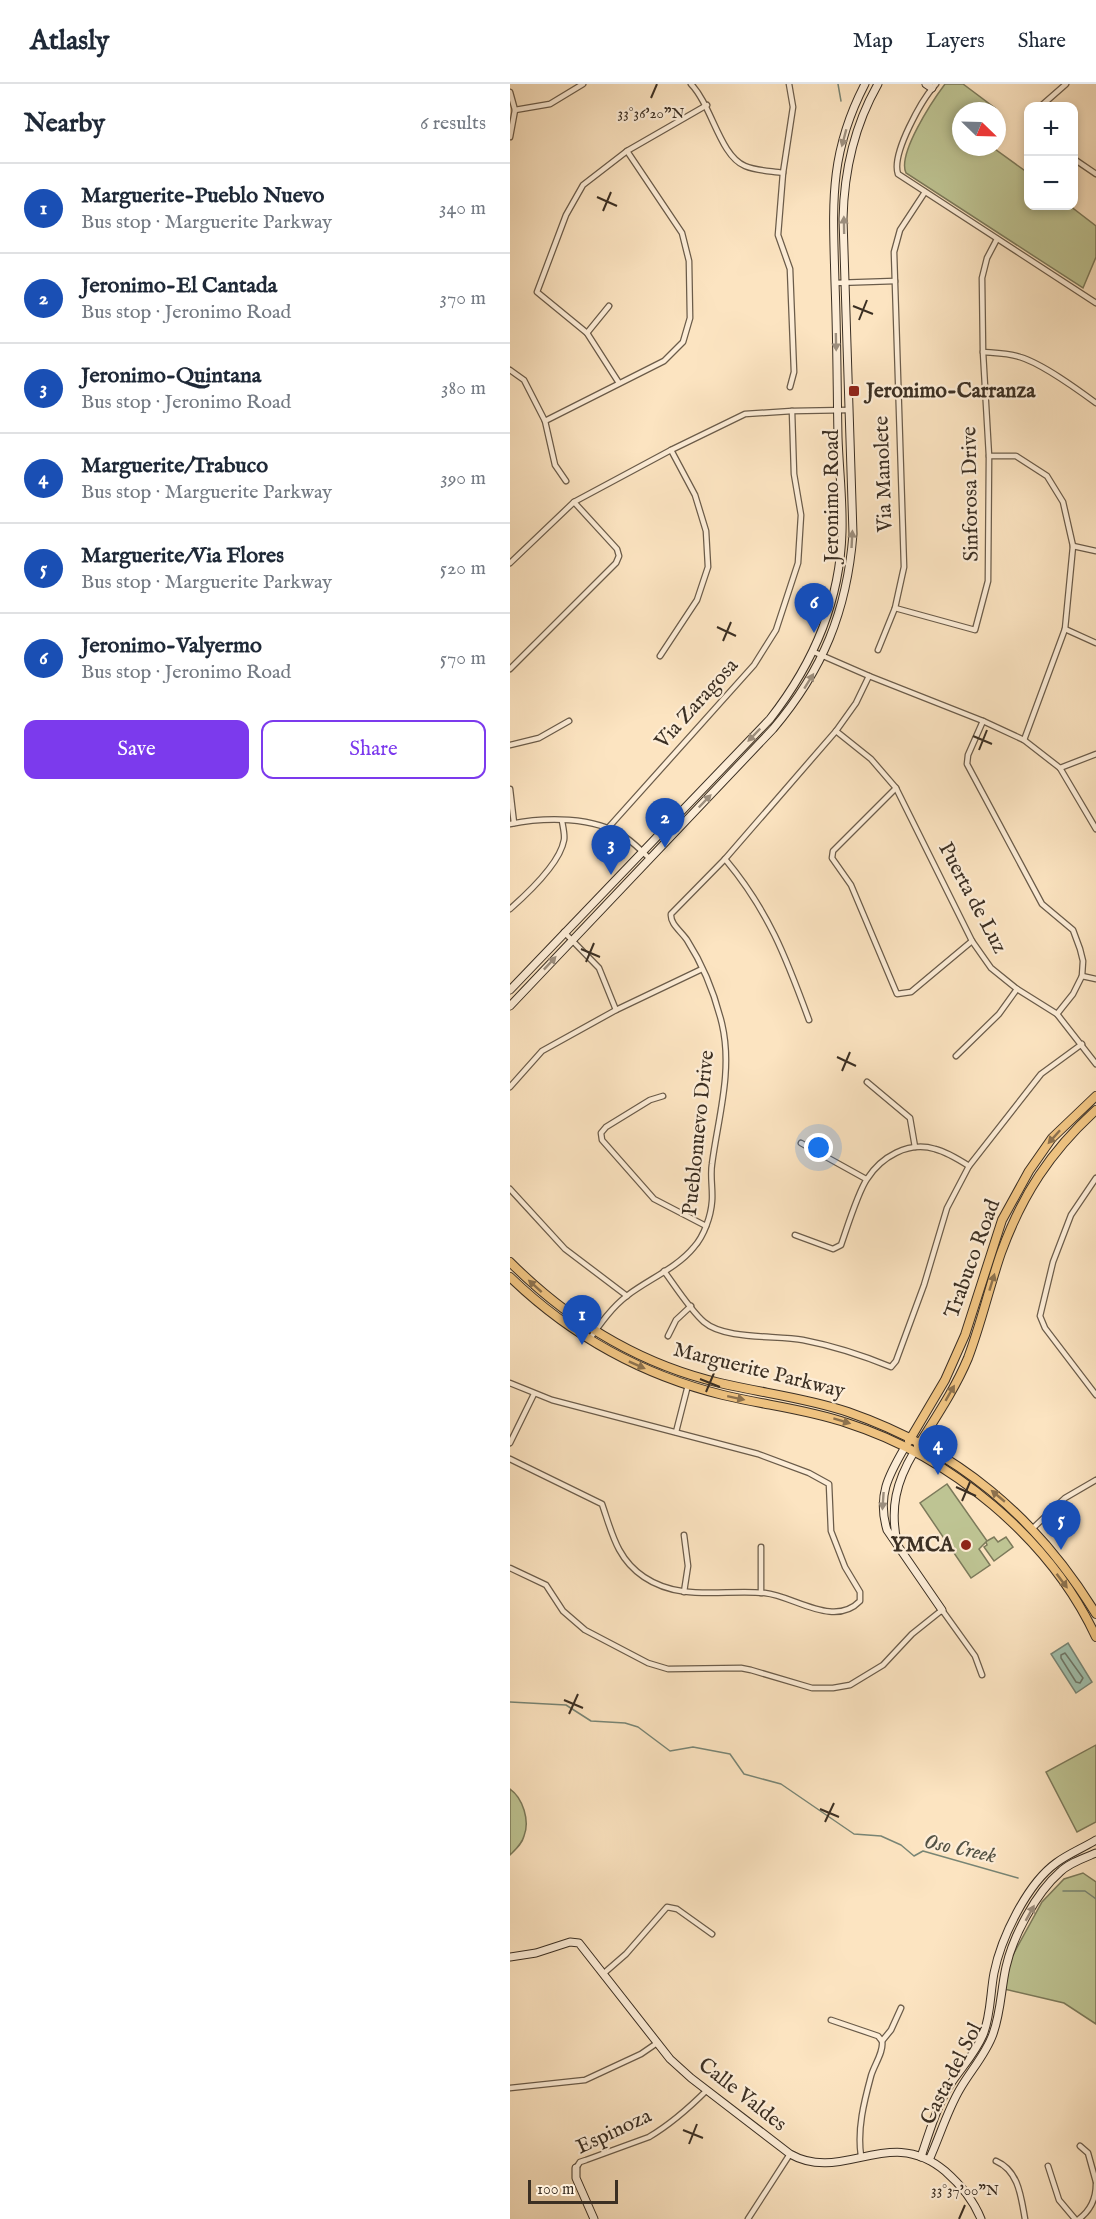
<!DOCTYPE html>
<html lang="en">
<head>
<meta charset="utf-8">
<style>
  body { margin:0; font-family:"IM FELL English",serif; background:#f6f6f7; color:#1f2937 }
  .controls { position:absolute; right:18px; top:18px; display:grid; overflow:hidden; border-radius:12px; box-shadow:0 3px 9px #0003 }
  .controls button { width:54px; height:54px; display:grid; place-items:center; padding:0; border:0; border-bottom:2px solid #e0e1e3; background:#fff; color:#1f2937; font:30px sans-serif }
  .compass { position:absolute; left:442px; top:18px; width:54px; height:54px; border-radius:50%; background:#fff; box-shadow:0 3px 9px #0003; rotate:113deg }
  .scale { position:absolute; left:18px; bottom:15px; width:90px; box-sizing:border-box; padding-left:6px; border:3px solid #3b2f23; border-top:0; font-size:16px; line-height:21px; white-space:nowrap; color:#3b2f23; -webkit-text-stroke:4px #fdedd7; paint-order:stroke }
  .you { position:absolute; left:309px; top:1064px; width:21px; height:21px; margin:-15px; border:4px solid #fff; border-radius:50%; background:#1a73e8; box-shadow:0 0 0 9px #1a73e833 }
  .badge { display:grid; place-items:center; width:39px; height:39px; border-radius:50%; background:#7c3aed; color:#fff; font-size:20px; font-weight:700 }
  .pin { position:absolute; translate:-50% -50px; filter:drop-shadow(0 2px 3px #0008) }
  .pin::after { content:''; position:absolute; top:32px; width:21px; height:18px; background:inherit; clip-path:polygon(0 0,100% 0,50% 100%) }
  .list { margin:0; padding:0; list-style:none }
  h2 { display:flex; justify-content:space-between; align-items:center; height:78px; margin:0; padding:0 24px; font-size:26px }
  h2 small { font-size:20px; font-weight:400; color:#747a83 }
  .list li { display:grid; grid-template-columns:39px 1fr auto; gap:18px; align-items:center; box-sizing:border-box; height:90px; padding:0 24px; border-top:2px solid #e0e1e3 }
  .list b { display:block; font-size:22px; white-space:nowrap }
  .list p { margin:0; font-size:20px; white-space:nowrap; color:#747a83 }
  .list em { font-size:20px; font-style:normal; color:#747a83 }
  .actions { display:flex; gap:12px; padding:18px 24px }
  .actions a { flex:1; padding:14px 0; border:2px solid #7c3aed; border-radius:12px; text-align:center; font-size:21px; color:#7c3aed }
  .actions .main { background:#7c3aed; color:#fff }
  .map { position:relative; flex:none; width:586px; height:2135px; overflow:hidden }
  header { display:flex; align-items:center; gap:36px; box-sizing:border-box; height:84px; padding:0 30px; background:#fff; border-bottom:2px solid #e0e1e3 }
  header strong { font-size:28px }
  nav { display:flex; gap:33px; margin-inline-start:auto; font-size:21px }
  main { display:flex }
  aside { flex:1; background:#fff }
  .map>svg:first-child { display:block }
  .green { fill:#bec493; stroke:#7c7a5b; stroke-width:1.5 }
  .water { fill:#a0bfac; stroke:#788575; stroke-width:1.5 }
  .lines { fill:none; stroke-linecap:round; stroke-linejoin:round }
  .shore { stroke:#6e7768; stroke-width:1.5 }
  .stream { stroke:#788575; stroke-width:1.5 }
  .street-casing { stroke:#6b5c4a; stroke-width:7 }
  .secondary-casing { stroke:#3b2f23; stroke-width:9 }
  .primary-casing { stroke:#3b2f23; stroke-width:10 }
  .street { stroke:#fdedd7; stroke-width:4.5 }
  .secondary { stroke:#fdedd7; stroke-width:7 }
  .primary { stroke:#eec280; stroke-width:8 }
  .oneway { fill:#9c8e7d }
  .oneway2 { fill:#8c714d }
  .ticks { fill:none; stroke:#3b2f23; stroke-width:2 }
  .poi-dot { fill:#8f2418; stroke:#fdedd7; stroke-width:2 }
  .labels { text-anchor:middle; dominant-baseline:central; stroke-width:4.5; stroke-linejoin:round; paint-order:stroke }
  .poi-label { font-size:21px; font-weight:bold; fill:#3b2f23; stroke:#fdedd7; text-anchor:start }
  .street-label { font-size:21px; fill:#3b2f23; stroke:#fdedd7 }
  .water-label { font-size:22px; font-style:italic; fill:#545345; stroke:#fdedd7 }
  .ticks-label { font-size:15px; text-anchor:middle; fill:#3b2f23; stroke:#fdedd7; stroke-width:4.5; stroke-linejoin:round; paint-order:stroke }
</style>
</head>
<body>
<header>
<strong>Atlasly</strong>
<nav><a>Map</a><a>Layers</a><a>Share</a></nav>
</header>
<main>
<aside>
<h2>Nearby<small>6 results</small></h2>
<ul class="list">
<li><span class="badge" style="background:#1a4fb4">1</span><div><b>Marguerite-Pueblo Nuevo</b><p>Bus stop · Marguerite Parkway</p></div><em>340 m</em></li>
<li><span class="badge" style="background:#1a4fb4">2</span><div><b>Jeronimo-El Cantada</b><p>Bus stop · Jeronimo Road</p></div><em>370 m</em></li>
<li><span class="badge" style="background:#1a4fb4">3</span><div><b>Jeronimo-Quintana</b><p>Bus stop · Jeronimo Road</p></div><em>380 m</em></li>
<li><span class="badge" style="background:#1a4fb4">4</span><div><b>Marguerite/Trabuco</b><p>Bus stop · Marguerite Parkway</p></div><em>390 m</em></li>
<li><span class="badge" style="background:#1a4fb4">5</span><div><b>Marguerite/Via Flores</b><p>Bus stop · Marguerite Parkway</p></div><em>520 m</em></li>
<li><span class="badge" style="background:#1a4fb4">6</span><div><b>Jeronimo-Valyermo</b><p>Bus stop · Jeronimo Road</p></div><em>570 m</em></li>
</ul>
<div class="actions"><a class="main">Save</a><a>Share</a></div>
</aside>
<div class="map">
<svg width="586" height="2135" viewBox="0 0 586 2135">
  <rect width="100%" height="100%" fill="#fce4c1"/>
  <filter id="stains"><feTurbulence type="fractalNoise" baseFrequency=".00333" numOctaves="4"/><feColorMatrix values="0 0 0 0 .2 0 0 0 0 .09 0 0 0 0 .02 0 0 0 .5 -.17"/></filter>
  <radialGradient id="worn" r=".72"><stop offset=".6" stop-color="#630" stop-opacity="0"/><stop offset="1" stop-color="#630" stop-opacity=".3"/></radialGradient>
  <g class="green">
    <path d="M435 0H453L485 24 484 27H451V63H482L518 89V122H560L586 142V173L573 204 396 89C387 70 423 16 435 0Z"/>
    <polygon points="437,1400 477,1457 484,1453 488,1458 496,1453 503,1463 484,1477 474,1463 477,1461 476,1458 469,1465 480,1481 461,1494 410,1419"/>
    <polygon points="586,1661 586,1738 567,1748 536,1688"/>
    <path d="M0 1705C13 1714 20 1737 14 1752 12 1760 6 1765 0 1771Z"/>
    <polygon points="573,1789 586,1798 586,1940 554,1919 494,1905 499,1878 532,1818 554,1795"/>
  </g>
  <polygon class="water" points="558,1559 582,1598 566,1609 541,1570"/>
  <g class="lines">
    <polygon class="shore" points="555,1569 573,1594 570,1599 566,1598 551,1574 551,1571"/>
    <g class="stream">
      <polyline points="328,0 331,17"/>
      <polyline points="0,1618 56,1621 81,1637 115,1639 128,1643 160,1667 183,1663 220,1670 234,1690 271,1700 344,1750 371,1752 391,1761 404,1772 413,1767 508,1794"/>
      <polyline points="553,1807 575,1807 586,1815"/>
    </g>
    <defs>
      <g id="street">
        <path d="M181 0C202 22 210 72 235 82 247 87 261 87 273 89"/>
        <polyline points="279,0 283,23 273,89 268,151 280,185 284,288 280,303"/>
        <path d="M426 0C412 15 381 70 388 90L586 219"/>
        <polyline points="0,8 5,26 0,53"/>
        <polyline points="531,22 556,0"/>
        <polyline points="5,26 40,20 73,0"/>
        <polyline points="564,75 586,90"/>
        <polyline points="325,199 385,197"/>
        <polyline points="77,249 99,222"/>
        <path d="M473 268C486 269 498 269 510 273 533 280 567 305 586 319"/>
        <polyline points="0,286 14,296 35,337 45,381 56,397"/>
        <polyline points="109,299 77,249 27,208 56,131 73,101 117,67 197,21"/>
        <polyline points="35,337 154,277 173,258 180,234 179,177 172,149 117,67"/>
        <polyline points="479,372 506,372 537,392 553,418 563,462 555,545 514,656"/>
        <polyline points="563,462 586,467"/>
        <polyline points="0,479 64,418 161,366 235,330 282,327 338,326"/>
        <polyline points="385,524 465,546 478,497 479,372 473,268 472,194 477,174 487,155"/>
        <polyline points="555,545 586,559"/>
        <polyline points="368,566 385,524 394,483 384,168 390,146 415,108"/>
        <polyline points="304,568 359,592 473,637 514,656 550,684 586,745"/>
        <polyline points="150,572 187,516 198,483 196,447 185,411 161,366"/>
        <polyline points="0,585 106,479 109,472 107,465 64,418"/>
        <polyline points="473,637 458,671 457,680 532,820 563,846 570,865 573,877 572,892 563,910 547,930"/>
        <polyline points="326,647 361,675 386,704 462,857 481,884 507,905 547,930 586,980"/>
        <polyline points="0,661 29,654 59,637"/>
        <polyline points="550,684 586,670"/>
        <polyline points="386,704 323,767 322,774 341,801 387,910 401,908 462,857"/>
        <polyline points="0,705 4,739"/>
        <path d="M0 740C35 733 84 732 115 753 124 759 132 767 140 775"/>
        <polyline points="98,744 244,581 266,546 288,479 291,431 284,390 282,327"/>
        <path d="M215 775C258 826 276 873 299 936"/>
        <path d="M0 825C17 810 50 779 54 756 55 751 53 743 52 737"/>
        <polyline points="54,848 89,884 106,926"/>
        <polyline points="572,892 586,895"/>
        <polyline points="446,972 489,930 507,905"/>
        <polyline points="357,998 400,1034 405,1063"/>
        <polyline points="0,1003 32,967 106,926 192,885"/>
        <polyline points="153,1012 140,1016 96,1043 91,1049 92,1056 144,1115 196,1142"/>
        <polyline points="291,1059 356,1095"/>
        <polyline points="586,1094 561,1131 543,1178 530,1232 535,1244 586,1311"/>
        <polyline points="0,1105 55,1165 117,1212"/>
        <path d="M285 1151 323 1165 331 1161C337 1144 348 1108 357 1095 371 1073 398 1057 425 1065 437 1068 448 1075 459 1082"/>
        <path d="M154 1187C165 1202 181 1227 194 1238 215 1256 266 1251 293 1256 324 1262 352 1271 381 1283L386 1277 414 1201 437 1124 459 1082 531 990 572 960"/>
        <polyline points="158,1252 166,1236 181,1222"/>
        <path d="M79 1256C90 1240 102 1223 118 1211 139 1195 167 1184 184 1163 194 1152 201 1132 202 1117 203 1105 200 1092 202 1080 208 1034 223 987 212 940 205 911 193 881 177 856 171 847 160 840 161 830L215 775 326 647 346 619 359 592"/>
        <path d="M0 1299 42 1316 248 1370 299 1389 319 1400 321 1447 335 1483 350 1508V1517C324 1544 284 1512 255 1509 214 1505 171 1518 134 1493 107 1475 102 1449 92 1420L0 1375"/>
        <polyline points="166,1348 178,1301"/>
        <polyline points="0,1359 24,1310"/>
        <polyline points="522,1445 555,1414 586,1396"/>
        <polyline points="174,1451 178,1482 174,1508"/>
        <polyline points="0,1484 36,1501 53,1527 75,1546 138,1579 158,1585 231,1584 241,1586 302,1604 323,1604 340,1601 373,1581 402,1550 432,1526 465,1572 472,1591"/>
        <polyline points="251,1509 251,1463"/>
        <polyline points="93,1890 116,1870 157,1823 167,1825 202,1850"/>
        <polyline points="321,1936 368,1952 372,1957"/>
        <polyline points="0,2004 75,1996 131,1970 147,1959"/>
        <polyline points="570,2062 578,2069 586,2098"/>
        <path d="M351 2072C347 2045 354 2018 361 1992 364 1981 374 1968 372 1957L381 1946 391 1924"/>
        <path d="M486 2077C509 2087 511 2113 515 2135"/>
        <polyline points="538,2082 549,2116 565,2135"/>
        <path d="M66 2084 70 2078 76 2076 139 2053C161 2040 179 2024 197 2006"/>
        <polyline points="238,2135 280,2070"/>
        <path d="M569 2135C581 2126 586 2114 586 2100"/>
      </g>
      <g id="secondary">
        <polyline points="416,0 422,4"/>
        <path d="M0 906 260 635C303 580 330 519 332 448 333 416 329 385 328 353 327 302 327 250 325 199 323 122 318 71 355 0"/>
        <path d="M0 922 263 645C313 586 337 527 343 450L333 135C334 88 344 42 368 0"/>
        <path d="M395 1363C378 1392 367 1412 377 1446L432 1526"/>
        <path d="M387 1458C380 1424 386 1398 404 1368"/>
        <path d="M0 1873 26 1869 60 1858 69 1859 160 1975 181 1994 280 2070C333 2100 379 2040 435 2087 451 2101 463 2115 471 2135"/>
        <path d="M411 2073C419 2049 427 2022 440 2001 451 1984 465 1970 473 1951 481 1931 480 1910 484 1889 491 1854 517 1800 546 1779 558 1770 573 1764 586 1756"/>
        <path d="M419 2076C430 2052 437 2027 450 2005 461 1986 476 1970 483 1950 491 1928 491 1905 496 1883 503 1852 526 1809 550 1788 559 1779 574 1774 586 1769"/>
        <polyline points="66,2084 66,2094 84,2135"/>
      </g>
      <g id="primary">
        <path d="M0 1178C58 1236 129 1280 210 1299 252 1309 297 1314 338 1328 447 1366 526 1432 586 1530"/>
        <path d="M0 1193C60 1251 132 1291 213 1311 254 1321 296 1325 337 1339 440 1372 540 1454 586 1553"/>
        <polyline points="399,1357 435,1296 455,1251 492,1136 519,1087 542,1054 586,1012"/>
        <path d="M408 1362C426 1333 445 1305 458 1274 471 1240 479 1204 491 1169 512 1111 540 1068 586 1026"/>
      </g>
    </defs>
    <use href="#street" class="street-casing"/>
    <use href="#secondary" class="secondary-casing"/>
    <use href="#primary" class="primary-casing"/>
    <use href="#street" class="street"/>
    <use href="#secondary" class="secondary"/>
    <use href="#primary" class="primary"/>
  </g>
  <defs><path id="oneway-solid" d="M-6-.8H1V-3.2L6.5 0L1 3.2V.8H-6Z" transform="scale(1.5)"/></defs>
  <g class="oneway">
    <use href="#oneway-solid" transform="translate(334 54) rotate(105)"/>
    <use href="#oneway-solid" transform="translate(334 141) rotate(-91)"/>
    <use href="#oneway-solid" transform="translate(326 258) rotate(89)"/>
    <use href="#oneway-solid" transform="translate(342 455) rotate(-87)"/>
    <use href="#oneway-solid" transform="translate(299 597) rotate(-58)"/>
    <use href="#oneway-solid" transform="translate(244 651) rotate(134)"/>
    <use href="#oneway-solid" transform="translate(195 717) rotate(-46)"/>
    <use href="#oneway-solid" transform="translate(40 879) rotate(-47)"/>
    <use href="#oneway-solid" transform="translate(373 1417) rotate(94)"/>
    <use href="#oneway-solid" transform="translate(520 1829) rotate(-61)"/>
  </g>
  <g class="oneway2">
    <use href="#oneway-solid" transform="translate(544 1053) rotate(132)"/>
    <use href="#oneway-solid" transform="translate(482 1198) rotate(-73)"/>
    <use href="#oneway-solid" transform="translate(25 1202) rotate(-138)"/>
    <use href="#oneway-solid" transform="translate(127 1281) rotate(24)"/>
    <use href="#oneway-solid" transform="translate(440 1309) rotate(-60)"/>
    <use href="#oneway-solid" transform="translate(226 1314) rotate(12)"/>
    <use href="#oneway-solid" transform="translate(332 1337) rotate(17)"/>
    <use href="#oneway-solid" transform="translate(488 1412) rotate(-140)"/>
    <use href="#oneway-solid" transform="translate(552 1497) rotate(53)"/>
  </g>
  <path class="ticks" d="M141 14 147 0M87 113 107 122M93 127 101 108M343 222 363 230M349 236 357 216M207 543 226 552M213 557 221 538M463 652 482 660M469 666 477 646M71 865 90 873M76 878 84 859M327 973 346 982M332 987 340 968M190 1295 210 1303M196 1308 204 1289M446 1403 466 1412M452 1417 460 1398M54 1616 73 1624M59 1630 68 1610M310 1725 329 1733M315 1738 324 1719M173 2046 193 2054M179 2060 187 2040M449 2135 455 2121"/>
  <g class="poi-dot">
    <rect x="338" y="301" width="12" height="12" rx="3"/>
    <circle cx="456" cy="1461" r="6"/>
  </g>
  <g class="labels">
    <g class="poi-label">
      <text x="356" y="307">Jeronimo-Carranza</text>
      <text x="444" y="1461" text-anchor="end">YMCA</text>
    </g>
    <g class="street-label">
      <text transform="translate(374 390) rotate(-92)">Via Manolete</text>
      <text transform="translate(461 410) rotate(-91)">Sinforosa Drive</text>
      <text transform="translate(322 412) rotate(-90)">Jeronimo Road</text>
      <text transform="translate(187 620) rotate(-48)">Via Zaragosa</text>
      <text transform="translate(462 814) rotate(62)">Puerta de Luz</text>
      <text transform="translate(189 1049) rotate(-84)">Pueblonuevo Drive</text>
      <text transform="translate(463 1175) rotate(-70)">Trabuco Road</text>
      <text transform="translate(249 1287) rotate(14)">Marguerite Parkway</text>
      <text transform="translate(442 1990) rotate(-63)">Casta del Sol</text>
      <text transform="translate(232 2011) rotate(38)">Calle Valdes</text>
      <text transform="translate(104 2048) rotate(-25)">Espinoza</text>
    </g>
    <g class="water-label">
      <text transform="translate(450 1765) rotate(12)">Oso Creek</text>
    </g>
  </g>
  <g class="ticks-label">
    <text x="141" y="34">33°36'20"N</text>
    <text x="455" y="2111">33°37'00"N</text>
  </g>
  <rect width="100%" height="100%" filter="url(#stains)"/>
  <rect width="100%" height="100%" fill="url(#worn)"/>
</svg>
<div class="controls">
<button>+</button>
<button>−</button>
</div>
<svg class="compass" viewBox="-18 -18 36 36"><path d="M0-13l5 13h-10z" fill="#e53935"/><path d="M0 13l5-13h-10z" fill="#747a83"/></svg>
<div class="scale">100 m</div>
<div class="you"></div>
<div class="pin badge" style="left:72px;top:1261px;background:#1a4fb4">1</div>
<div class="pin badge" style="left:155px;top:764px;background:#1a4fb4">2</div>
<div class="pin badge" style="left:101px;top:791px;background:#1a4fb4">3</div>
<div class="pin badge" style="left:428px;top:1391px;background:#1a4fb4">4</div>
<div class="pin badge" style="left:551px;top:1466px;background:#1a4fb4">5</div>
<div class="pin badge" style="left:304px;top:549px;background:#1a4fb4">6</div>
</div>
</main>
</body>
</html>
